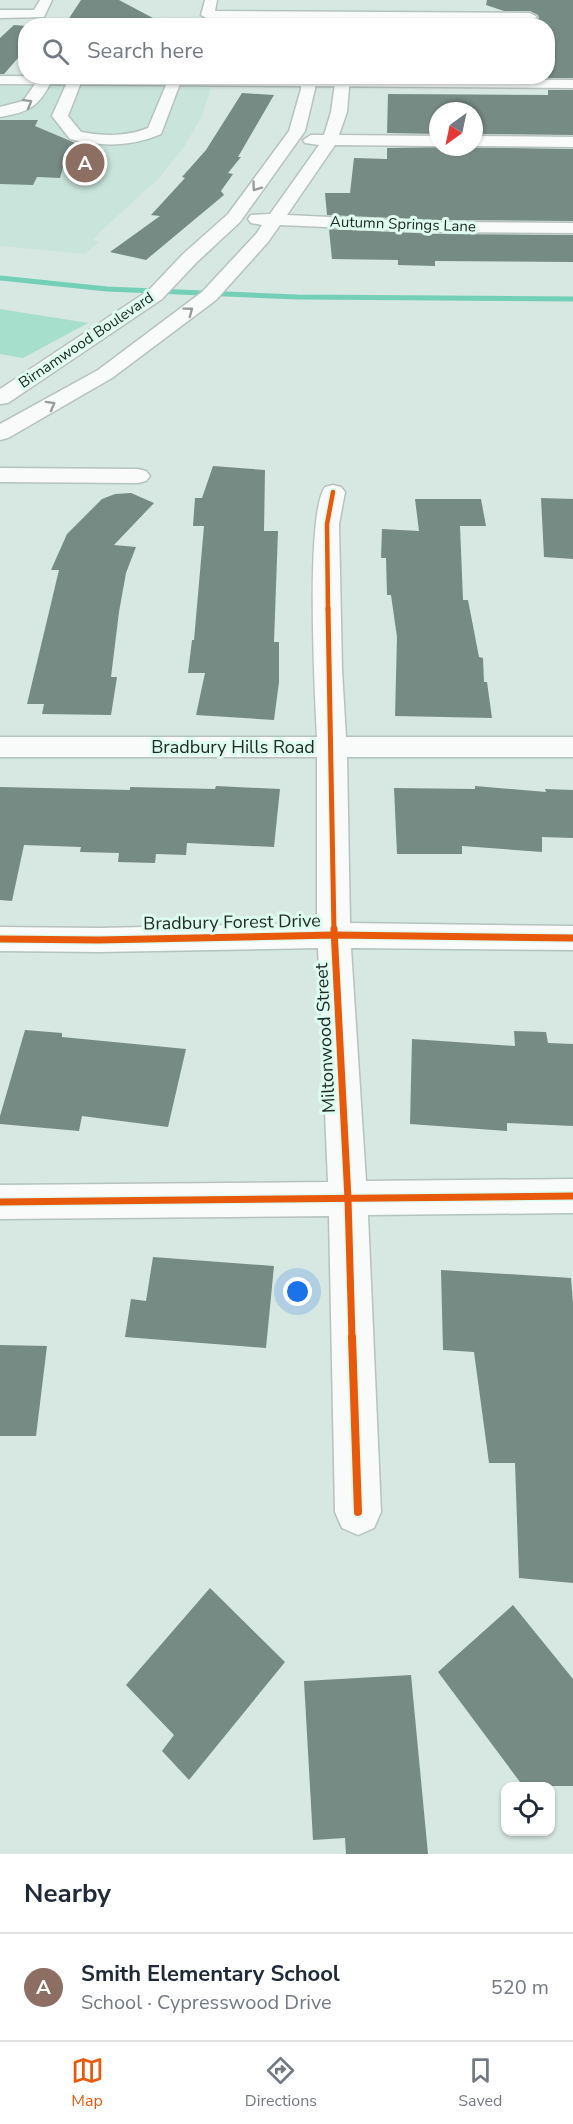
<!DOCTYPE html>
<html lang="en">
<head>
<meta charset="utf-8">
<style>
  body { margin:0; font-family:"Nunito Sans",sans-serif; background:#f2f2f3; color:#1f2937 }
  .controls { position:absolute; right:18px; bottom:18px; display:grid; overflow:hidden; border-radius:12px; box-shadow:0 2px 4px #0004 }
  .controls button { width:54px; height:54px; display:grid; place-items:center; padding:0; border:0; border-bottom:2px solid #e0e1e3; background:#fff; color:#1f2937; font:30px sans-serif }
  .compass { position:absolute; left:429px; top:102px; width:54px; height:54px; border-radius:50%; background:#fff; box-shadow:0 2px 4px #0004; rotate:213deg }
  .you { position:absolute; left:298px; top:1292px; width:21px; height:21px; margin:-15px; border:4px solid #fff; border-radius:50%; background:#1a73e8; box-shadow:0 0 0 9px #1a73e833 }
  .badge { display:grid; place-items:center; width:39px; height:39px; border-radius:50%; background:#ea580c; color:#fff; font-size:20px; font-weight:700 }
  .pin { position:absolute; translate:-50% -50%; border:3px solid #fff; box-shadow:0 2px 6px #0006 }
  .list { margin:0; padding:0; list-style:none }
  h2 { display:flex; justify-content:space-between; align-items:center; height:78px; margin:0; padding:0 24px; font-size:26px }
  h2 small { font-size:20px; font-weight:400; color:#747a83 }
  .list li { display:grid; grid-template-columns:39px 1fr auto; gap:18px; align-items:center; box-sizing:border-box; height:108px; padding:0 24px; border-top:2px solid #e0e1e3 }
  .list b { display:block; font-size:22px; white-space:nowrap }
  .list p { margin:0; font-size:20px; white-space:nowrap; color:#747a83 }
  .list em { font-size:20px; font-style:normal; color:#747a83 }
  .icon { flex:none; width:33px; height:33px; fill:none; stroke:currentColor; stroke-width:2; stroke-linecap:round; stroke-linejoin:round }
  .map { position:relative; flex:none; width:573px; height:1854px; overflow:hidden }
  .search { position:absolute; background:#fff; box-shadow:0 2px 4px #0004; left:18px; right:18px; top:18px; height:66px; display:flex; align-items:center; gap:15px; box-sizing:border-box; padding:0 21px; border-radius:24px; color:#747a83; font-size:22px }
  .sheet { height:186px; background:#fff }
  nav { display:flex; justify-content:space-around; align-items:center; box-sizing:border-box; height:84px; border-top:2px solid #e0e1e3; background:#fff; font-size:16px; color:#747a83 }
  nav a { display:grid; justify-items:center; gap:3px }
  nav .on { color:#ea580c }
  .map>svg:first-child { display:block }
  .built { fill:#c9e5db }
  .green { fill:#a6dfcc }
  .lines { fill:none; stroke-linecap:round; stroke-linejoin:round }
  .stream { stroke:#73d0b6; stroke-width:5 }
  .building { fill:#778b85 }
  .minor-casing { stroke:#b5c2bd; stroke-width:3 }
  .major-casing { stroke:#b5c2bd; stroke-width:3 }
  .minor { fill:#f9fbfa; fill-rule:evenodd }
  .major { fill:#f9fbfa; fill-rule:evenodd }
  .cycleway-far3-casing { stroke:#defbf0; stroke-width:8 }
  .cycleway-far2-casing { stroke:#defbf0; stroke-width:8 }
  .cycleway-far1-casing { stroke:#defbf0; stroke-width:10 }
  .cycleway-casing { stroke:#defbf0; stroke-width:12 }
  .cycleway-far3 { stroke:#e8590c; stroke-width:4.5 }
  .cycleway-far2 { stroke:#e8590c; stroke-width:5 }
  .cycleway-far1 { stroke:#e8590c; stroke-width:7 }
  .cycleway { stroke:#e8590c; stroke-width:8 }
  .oneway { stroke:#979d9b }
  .labels { text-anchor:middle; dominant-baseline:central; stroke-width:6; stroke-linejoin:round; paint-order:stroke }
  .far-street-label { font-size:15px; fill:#202b27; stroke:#defbf0 }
  .street-label { font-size:18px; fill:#202b27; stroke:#defbf0 }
</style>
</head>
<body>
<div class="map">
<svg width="573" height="1854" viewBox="0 0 573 1854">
  <rect width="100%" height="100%" fill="#d7e7e1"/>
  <polygon class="built" points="0,86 211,88 202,116 184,147 158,179 100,232 93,240 100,241 85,254 0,246"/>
  <polygon class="green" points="0,310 0,309 88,323 23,358 0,354"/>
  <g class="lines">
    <polyline class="stream" points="0,278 107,289 297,297 573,299"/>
  </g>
  <g class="building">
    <polygon points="81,0 119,0 168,26 64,26"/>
    <polygon points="487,0 573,0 573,78 548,78 548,25 535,21 539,18 538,15 530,11 504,11 486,5"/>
    <polygon points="14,25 26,26 26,49 4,74 0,74 0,38"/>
    <polygon points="548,90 573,90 573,135 474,134 474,111 438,111 438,134 387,133 388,94 548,95"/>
    <polygon points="242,93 274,95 238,157 241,157 228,173 233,174 221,191 224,195 146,260 110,252 160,216 151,215 185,178 182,177 206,150"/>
    <polygon points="0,120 38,120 35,126 94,151 65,160 60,178 37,177 33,185 0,184"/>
    <polygon points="440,147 573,149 573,221 437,220 327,215 325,193 350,193 354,158 387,159 387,148"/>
    <polygon points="329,229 437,234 573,235 573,262 435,261 435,266 398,265 398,260 332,259"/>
    <polygon points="213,466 265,470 264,531 278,531 274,642 279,642 279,682 274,720 196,715 205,673 188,673 192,640 194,640 204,526 193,526 195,498 202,498"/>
    <polygon points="131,493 154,503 114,545 136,547 126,573 119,612 111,677 117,677 111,715 42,714 44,704 27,704 59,570 51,570 67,534 102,499 115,494"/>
    <polygon points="541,498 573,499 573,559 544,557"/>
    <polygon points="415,499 481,499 486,526 460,526 463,600 468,600 479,657 483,658 484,682 487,682 492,718 395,716 397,637 391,595 387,595 386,558 381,558 382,529 419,531"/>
    <polygon points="216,786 280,789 274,847 187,843 186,855 156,854 155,863 118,862 119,853 80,852 81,847 24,845 12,901 0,900 0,787 130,790 130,787 215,789"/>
    <polygon points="475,786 546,792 545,789 573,790 573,838 542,837 542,852 462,846 462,854 397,854 394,788 475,789"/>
    <polygon points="25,1030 62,1033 62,1037 186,1049 168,1127 82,1116 79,1131 0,1124 0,1116"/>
    <polygon points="514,1031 546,1032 548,1043 573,1044 573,1126 507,1123 507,1131 410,1124 412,1039 515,1046"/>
    <polygon points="153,1257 274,1266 266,1348 125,1337 131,1299 146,1301"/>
    <polygon points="441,1270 571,1278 573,1303 573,1583 519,1578 515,1463 489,1463 474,1352 443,1350"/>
    <polygon points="0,1345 47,1346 36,1436 0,1436"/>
    <polygon points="210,1588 285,1662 189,1780 162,1751 174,1735 126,1685"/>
    <polygon points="513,1605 573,1679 573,1786 523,1786 438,1672"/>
    <polygon points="411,1675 428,1854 346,1854 345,1838 313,1840 304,1681"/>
  </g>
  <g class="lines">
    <defs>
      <g id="minor">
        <polygon points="40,0 52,0 44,17 0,18 0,10 34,10"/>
        <polygon points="205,0 217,0 215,11 530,13 537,17 530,21 208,19 201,15"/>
        <path d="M78 76 82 80 68 116 81 132C104 136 126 137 148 128L169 78H179L181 81 161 134C131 147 101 147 70 139L52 116 68 80 70 77Z"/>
        <polygon points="301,76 315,76 315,89 305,131 240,222 197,262 162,299 8,403 0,404 0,389 148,291 183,254 228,214 289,131 301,89"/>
        <polygon points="336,76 350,76 347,112 339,135 438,136 438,146 335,145 287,215 437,222 573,223 573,233 437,232 280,225 268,242 216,300 112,378 8,438 0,440 0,424 98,370 202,292 256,234 262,225 251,223 248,219 251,215 270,214 319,145 305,143 303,140 311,135 324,135 331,112"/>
        <path d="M40 77 48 76 52 80C39 107 29 112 0 117V107L23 101Z"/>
        <polygon points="474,136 573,137 573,147 474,146"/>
        <polygon points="0,468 138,469 146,471 150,476 146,481 138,483 0,482"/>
        <path d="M333 485 341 487 345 492 339 524 342 670 346 737H573V757H347L350 923 573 926V950L351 948 366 1181 573 1179V1213L368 1215 381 1512 374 1528 358 1535 342 1528 335 1512 329 1216 0 1219V1185L328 1182 318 948 99 952 0 951V927L99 928 317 923V757H0V737H317C315 695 305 515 325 487Z"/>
      </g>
      <polygon id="major" points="0,76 573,80 573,88 0,84"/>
    </defs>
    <use href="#minor" class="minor-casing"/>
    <use href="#major" class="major-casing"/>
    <use href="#minor" class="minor"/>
    <use href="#major" class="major"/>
    <defs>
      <polyline id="cycleway-far3" points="328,610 327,524 333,492"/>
      <polyline id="cycleway-far2" points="328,608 334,931"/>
      <g id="cycleway-far1">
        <polyline points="334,929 348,1199 352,1338"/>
        <polyline points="0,939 99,940 334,935 573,938"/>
        <polyline points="0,1202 573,1196"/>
      </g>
      <polyline id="cycleway" points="352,1337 358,1512"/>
    </defs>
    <use href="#cycleway-far3" class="cycleway-far3-casing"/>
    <use href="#cycleway-far2" class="cycleway-far2-casing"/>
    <use href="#cycleway-far1" class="cycleway-far1-casing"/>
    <use href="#cycleway" class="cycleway-casing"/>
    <use href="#cycleway-far3" class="cycleway-far3"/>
    <use href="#cycleway-far2" class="cycleway-far2"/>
    <use href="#cycleway-far1" class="cycleway-far1"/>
    <use href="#cycleway" class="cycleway"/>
  </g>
  <defs><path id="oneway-chevron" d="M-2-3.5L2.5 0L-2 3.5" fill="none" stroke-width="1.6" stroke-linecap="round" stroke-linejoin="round" transform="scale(1.5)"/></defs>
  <g class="oneway">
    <use href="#oneway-chevron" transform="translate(28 103) rotate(-30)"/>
    <use href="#oneway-chevron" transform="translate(256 187) rotate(126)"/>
    <use href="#oneway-chevron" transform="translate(189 311) rotate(-37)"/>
    <use href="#oneway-chevron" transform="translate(51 405) rotate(-29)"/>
  </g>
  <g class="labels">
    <g class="far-street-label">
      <text transform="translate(403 224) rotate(2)">Autumn Springs Lane</text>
      <text transform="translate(86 340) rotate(-34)">Birnamwood Boulevard</text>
    </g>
    <g class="street-label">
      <text x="233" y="747">Bradbury Hills Road</text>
      <text transform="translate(232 922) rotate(-1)">Bradbury Forest Drive</text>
      <text transform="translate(325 1038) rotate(-93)">Miltonwood Street</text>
    </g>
  </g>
</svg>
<div class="controls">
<button><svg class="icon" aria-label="locate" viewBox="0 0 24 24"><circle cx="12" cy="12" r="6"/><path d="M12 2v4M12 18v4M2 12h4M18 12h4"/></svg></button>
</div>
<svg class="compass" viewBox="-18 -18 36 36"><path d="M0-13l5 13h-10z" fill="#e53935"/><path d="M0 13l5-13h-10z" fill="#747a83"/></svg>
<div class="you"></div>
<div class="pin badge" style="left:85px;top:163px;background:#8d6e63">A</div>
<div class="search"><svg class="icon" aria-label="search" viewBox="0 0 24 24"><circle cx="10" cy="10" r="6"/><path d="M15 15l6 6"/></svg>Search here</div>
</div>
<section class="sheet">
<h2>Nearby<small></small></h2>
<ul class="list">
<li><span class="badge" style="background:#8d6e63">A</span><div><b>Smith Elementary School</b><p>School · Cypresswood Drive</p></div><em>520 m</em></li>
</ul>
</section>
<nav>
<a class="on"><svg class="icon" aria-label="map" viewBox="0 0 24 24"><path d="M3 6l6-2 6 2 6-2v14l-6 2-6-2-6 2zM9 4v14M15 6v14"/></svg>Map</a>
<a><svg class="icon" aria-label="directions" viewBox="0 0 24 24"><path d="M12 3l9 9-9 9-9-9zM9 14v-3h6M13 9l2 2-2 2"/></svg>Directions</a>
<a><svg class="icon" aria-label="saved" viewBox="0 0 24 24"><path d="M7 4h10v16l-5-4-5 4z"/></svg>Saved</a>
</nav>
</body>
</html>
